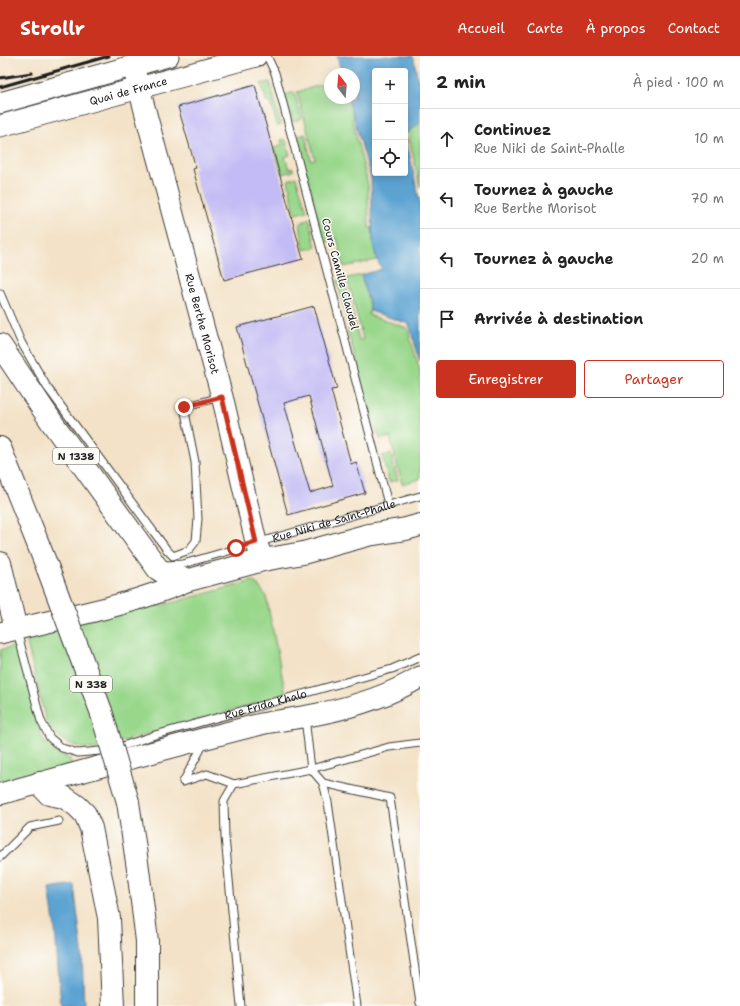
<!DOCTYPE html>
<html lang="fr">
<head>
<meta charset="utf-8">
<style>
  body { margin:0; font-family:"Shantell Sans",sans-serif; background:#f2f2f2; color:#222 }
  .controls { position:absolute; right:12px; top:12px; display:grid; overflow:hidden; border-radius:4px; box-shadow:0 2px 10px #0003 }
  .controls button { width:36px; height:36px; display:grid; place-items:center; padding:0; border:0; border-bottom:1px solid #e0e0e0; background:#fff; color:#222; font:20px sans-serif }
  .compass { position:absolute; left:324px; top:12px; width:36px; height:36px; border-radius:50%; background:#fff; box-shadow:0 2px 10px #0003; rotate:344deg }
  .stop { position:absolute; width:12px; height:12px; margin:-9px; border:3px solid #c8321e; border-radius:50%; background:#fff }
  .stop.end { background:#c8321e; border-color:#fff; box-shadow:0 1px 4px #0008 }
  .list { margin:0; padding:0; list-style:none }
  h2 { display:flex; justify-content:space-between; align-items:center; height:52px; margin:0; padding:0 16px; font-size:17px }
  h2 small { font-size:13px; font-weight:400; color:#767676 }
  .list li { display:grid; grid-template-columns:26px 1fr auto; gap:12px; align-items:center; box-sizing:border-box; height:60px; padding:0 16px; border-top:1px solid #e0e0e0 }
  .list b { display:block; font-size:15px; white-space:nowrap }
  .list p { margin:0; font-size:13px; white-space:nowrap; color:#767676 }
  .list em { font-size:13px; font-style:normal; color:#767676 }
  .actions { display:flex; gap:8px; padding:12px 16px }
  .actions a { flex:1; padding:9px 0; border:1px solid #c8321e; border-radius:4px; text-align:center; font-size:14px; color:#c8321e }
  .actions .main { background:#c8321e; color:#fff }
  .icon { flex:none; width:22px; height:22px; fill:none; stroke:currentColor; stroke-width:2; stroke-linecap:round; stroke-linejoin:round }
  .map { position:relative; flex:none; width:420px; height:950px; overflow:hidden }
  header { display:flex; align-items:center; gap:24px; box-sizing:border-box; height:56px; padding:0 20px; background:#c8321e; color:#fff }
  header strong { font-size:19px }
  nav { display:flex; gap:22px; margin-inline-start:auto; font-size:14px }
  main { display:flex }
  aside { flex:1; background:#fff }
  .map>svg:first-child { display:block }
  .green { fill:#99d78b; stroke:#5a7a54 }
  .water { fill:#5ba3d2; stroke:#3c6077; fill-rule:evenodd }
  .building { fill:#c3bbf5; fill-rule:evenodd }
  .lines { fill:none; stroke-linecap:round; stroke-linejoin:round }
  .service-casing { stroke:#3c3a36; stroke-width:9 }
  .secondary-casing { stroke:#3c3a36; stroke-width:23 }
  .trunk-casing { stroke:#3c3a36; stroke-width:24 }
  .service { stroke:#fff; stroke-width:7 }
  .secondary { stroke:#fff; stroke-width:21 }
  .trunk { stroke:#fff; stroke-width:22 }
  .rail { stroke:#1c1c1c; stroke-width:3 }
  .trunk-bridge-casing { stroke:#3c3a36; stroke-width:24; stroke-linecap:butt }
  .trunk-bridge { stroke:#fff; stroke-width:22 }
  .route { stroke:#c8321e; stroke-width:5 }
  .labels { text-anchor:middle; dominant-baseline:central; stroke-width:3; stroke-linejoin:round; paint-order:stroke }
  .shield { fill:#fdfcf7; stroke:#605f5e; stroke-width:1 }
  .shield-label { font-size:10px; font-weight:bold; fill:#1c1c1c }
  .street-label { font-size:11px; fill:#1c1c1c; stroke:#fdfcf7 }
</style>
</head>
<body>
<header>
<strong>Strollr</strong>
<nav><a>Accueil</a><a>Carte</a><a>À propos</a><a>Contact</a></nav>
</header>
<main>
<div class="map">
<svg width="420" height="950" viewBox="0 0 420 950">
  <rect width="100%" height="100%" fill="#fdfcf7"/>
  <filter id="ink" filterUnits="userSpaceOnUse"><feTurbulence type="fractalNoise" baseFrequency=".025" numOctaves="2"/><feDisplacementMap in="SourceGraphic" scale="8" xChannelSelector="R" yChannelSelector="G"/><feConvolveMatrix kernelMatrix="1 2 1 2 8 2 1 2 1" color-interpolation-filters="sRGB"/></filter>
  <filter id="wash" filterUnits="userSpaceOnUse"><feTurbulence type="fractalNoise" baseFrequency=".012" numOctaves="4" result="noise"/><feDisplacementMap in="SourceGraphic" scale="16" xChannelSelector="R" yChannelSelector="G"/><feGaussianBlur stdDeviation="0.9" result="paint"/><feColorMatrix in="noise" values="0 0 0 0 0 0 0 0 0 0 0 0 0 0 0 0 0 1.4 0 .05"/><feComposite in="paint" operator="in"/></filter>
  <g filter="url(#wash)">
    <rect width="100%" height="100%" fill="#f3e2c7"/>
    <g class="green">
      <polygon points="270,26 281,69 277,70 271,46 267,47 261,28"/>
      <polygon points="330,26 330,42 348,42 354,62 352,63 368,129 369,172 372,172 373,188 377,204 344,211 337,182 324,187 296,81 305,78 311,104 315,103 297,36"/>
      <polygon points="294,36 302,63 293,66 285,39"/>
      <polygon points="420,67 420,131 408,77 405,77"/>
      <polygon points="285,83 290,99 285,101 289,113 293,112 294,115 282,118 274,92 282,89 281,84"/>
      <polygon points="296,121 307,155 295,158 288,124"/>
      <polygon points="309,162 316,191 304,194 300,168"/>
      <polygon points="361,219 370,250 369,259 407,272 420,314 420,423 402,428 390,381 380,383 369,352 348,276 349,272 337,225 344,223 359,284 363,283 347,222"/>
      <polygon points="391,398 398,424 389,426 382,400"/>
      <path d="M252 525 258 529 266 540 286 639 96 693C74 693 57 684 46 665L25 579 157 543 160 550Z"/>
      <path d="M18 589 42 682C49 692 58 698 70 703L72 711 0 731V594Z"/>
    </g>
    <g class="water">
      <path d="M337 0H413L414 3 420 34V67L405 78 420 147V305L409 268 370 255V250L361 219 382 213 377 204 373 188 371 122 348 42H354V18H342ZM375 15H405V117H375Z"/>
      <polygon points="74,828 82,895 84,950 61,950 55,873 49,832"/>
    </g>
    <g id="blocks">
      <g class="building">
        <polygon points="255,29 303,203 224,224 193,113 196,112 178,51"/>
        <path d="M314 250 337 333 331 334 351 408 356 406 365 437 288 459 237 271ZM309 340 333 430 310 437 284 347Z"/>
      </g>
    </g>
  </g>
  <g filter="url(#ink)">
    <use href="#blocks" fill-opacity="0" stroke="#3c3a36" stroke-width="1"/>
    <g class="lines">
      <defs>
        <g id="service">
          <polyline points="267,0 275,17 387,444"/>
          <polyline points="0,237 21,286 47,331 167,494 173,500 189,494 196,485 198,463 195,406 184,351 220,341"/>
          <path id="s1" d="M166 509 183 508 420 440"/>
          <path id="s2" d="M17 575 41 665 50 682 62 692 78 697 111 694 155 679 392 613 420 601"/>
          <polyline points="305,662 311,713 323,727 328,746 357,950"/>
          <polyline points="204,687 183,726 207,718 234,728 311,713 389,691 420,687"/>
          <polyline points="323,727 390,742 420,947"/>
          <polyline points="234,728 224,745 225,781 241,950"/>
          <polyline points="0,801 30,771 59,765"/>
        </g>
        <g id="secondary">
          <path id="s3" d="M133 10 224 348 256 486 263 504"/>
          <polyline points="0,47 168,0"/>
          <path id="s4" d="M0 70 256 0"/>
          <path d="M0 577C61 562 132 550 189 524"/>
          <path d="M0 738C87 714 174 690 261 668 280 664 299 662 318 658 353 651 389 640 420 621"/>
        </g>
        <g id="trunk">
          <polyline points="0,289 53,368 158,513 166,518 189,524 263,504 303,497 368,479 406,473 420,469"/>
          <polyline points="0,392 48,513"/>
          <polyline points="0,507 16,573"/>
          <polyline points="39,727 49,738 64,741 77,750 85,758 91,772 109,862 113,950"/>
          <polyline points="128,746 138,813 147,885 147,950"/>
        </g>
      </defs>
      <use href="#service" class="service-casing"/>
      <use href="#secondary" class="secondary-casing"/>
      <use href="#trunk" class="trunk-casing"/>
      <use href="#service" class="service"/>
      <use href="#secondary" class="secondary"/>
      <use href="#trunk" class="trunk"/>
      <g class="rail">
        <polyline points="0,22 32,17"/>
        <polyline points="0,31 109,0"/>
      </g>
      <defs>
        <polyline id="trunk-bridge" points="48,513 101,655 128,746"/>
      </defs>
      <use href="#trunk-bridge" class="trunk-bridge-casing"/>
      <use href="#trunk-bridge" class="trunk-bridge"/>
    </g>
  </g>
  <g class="lines" filter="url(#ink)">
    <polyline class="route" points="184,351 222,341 256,486 236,492"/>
  </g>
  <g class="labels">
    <g class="shield">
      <rect x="53" y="392" width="46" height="16" rx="3"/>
      <rect x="70" y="620" width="42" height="16" rx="3"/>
    </g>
    <g class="shield-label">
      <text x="76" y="400">N 1338</text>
      <text x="91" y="628">N 338</text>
    </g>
    <g class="street-label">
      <text stroke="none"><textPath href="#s4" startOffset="133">Quai de France</textPath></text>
      <text transform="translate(340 218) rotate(75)">Cours Camille Claudel</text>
      <text stroke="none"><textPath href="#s3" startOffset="267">Rue Berthe Morisot</textPath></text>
      <text stroke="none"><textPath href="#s1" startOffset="174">Rue Niki de Saint-Phalle</textPath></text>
      <text stroke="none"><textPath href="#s2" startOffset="339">Rue Frida Khalo</textPath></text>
    </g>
  </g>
</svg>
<div class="controls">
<button>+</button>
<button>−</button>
<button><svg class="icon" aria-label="locate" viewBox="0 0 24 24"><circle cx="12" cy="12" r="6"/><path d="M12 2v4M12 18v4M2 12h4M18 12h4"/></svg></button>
</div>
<svg class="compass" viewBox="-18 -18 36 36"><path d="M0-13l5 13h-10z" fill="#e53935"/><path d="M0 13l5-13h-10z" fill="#767676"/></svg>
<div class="stop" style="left:236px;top:492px"></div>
<div class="stop end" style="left:184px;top:351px"></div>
</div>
<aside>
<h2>2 min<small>À pied · 100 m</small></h2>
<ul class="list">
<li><svg class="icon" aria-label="ahead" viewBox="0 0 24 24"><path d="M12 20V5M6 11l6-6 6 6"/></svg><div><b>Continuez</b><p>Rue Niki de Saint-Phalle</p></div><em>10 m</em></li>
<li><svg class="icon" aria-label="left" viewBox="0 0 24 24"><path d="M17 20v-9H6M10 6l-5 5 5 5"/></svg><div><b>Tournez à gauche</b><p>Rue Berthe Morisot</p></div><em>70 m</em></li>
<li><svg class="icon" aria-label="left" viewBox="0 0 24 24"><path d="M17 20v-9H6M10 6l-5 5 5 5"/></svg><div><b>Tournez à gauche</b></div><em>20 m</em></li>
<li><svg class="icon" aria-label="arrive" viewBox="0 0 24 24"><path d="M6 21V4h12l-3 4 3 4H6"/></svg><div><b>Arrivée à destination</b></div></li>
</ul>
<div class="actions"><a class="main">Enregistrer</a><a>Partager</a></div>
</aside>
</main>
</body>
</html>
